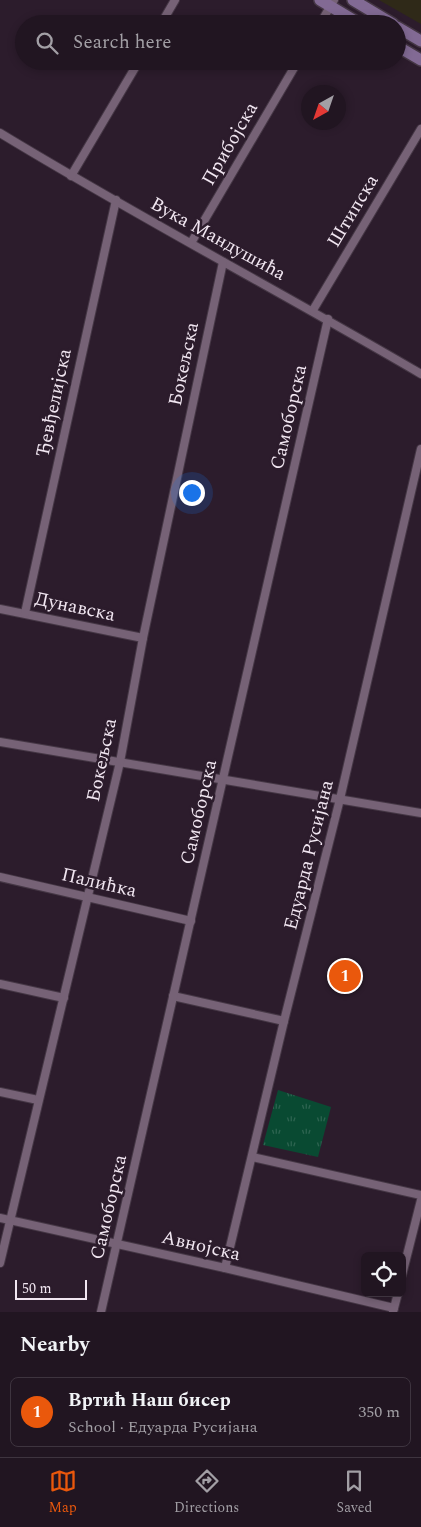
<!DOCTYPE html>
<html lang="en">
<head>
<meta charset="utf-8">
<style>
  body { margin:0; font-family:Spectral,serif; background:#291e2a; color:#f1f3f6 }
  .controls { position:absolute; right:15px; bottom:15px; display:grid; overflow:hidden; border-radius:8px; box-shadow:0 2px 8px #0003 }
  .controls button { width:45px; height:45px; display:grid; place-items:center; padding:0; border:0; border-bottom:1px solid #3e343f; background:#211521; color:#f1f3f6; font:25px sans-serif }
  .compass { position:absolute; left:301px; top:85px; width:45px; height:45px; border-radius:50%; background:#211521; box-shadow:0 2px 8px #0003; rotate:220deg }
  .scale { position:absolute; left:15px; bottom:12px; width:72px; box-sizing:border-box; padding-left:5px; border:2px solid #f1e6f1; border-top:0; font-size:14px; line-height:18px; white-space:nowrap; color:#f1e6f1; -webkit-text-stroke:4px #2c1c2c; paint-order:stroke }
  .you { position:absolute; left:191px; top:492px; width:18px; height:18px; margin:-12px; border:4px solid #fff; border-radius:50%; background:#1a73e8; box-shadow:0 0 0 8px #1a73e833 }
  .badge { display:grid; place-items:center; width:32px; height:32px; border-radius:50%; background:#ea580c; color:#fff; font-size:16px; font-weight:700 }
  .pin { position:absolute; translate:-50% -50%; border:2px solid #fff; box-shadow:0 1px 5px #0006 }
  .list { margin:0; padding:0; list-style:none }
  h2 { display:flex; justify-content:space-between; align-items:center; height:65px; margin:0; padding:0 20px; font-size:21px }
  h2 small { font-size:16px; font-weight:400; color:#a29fa5 }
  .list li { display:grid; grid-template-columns:32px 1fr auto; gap:15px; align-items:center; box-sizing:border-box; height:70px; margin:0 10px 10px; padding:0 10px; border:1px solid #3e343f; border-radius:8px }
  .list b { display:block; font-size:19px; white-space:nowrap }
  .list p { margin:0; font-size:16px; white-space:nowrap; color:#a29fa5 }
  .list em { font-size:16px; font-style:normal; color:#a29fa5 }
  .icon { flex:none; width:28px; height:28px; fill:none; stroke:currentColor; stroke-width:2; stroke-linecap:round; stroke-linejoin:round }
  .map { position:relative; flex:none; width:421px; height:1312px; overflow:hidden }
  .search { position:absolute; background:#211521; box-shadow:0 2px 8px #0003; left:15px; right:15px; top:15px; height:55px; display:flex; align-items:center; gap:12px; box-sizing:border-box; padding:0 18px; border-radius:28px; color:#a29fa5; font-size:19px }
  .sheet { height:145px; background:#211521 }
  nav { display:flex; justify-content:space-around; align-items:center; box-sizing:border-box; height:70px; border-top:1px solid #3e343f; background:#211521; font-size:14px; color:#a29fa5 }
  nav a { display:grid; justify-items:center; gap:2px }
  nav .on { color:#ea580c }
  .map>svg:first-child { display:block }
  .commercial { fill:#2f2918 }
  .park { fill:url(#park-tufts) }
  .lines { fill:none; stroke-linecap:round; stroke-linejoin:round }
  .minor-casing { stroke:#453745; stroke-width:10 }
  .secondary-casing { stroke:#453745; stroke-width:14 }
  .minor { stroke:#766276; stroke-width:8 }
  .secondary { stroke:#826a94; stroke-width:11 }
  .labels { text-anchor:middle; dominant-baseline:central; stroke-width:5; stroke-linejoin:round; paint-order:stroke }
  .street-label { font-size:19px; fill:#f1e6f1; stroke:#2c1c2c }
</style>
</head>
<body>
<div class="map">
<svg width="421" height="1312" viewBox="0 0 421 1312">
  <defs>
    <pattern id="park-tufts" width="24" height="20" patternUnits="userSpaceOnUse" patternTransform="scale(1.25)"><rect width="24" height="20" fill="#094a32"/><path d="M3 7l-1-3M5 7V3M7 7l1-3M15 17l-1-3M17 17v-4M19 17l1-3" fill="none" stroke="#2d6450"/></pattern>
  </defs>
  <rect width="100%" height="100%" fill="#2c1c2c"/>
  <polygon class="commercial" points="379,0 421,0 421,24"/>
  <polygon class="park" points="278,1090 331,1107 318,1157 263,1145"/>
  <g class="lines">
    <defs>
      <g id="minor">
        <polyline points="161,24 175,0"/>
        <polyline points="320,24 334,0"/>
        <path d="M0 133C138 217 281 292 421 374"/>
        <polyline points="71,176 139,61"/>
        <polyline points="191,243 298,61"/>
        <polyline points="313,310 421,129"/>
        <polyline points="0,609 143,638"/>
        <polyline points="25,613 116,200"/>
        <polyline points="0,742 421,813"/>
        <polyline points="0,877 191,921"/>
        <polyline points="0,984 64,998"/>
        <polyline points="173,996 284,1021"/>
        <polyline points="0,1092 38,1100"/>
        <polyline points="252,1157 421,1195"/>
        <polyline points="0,1218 225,1268 394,1308"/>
        <polyline points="0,1263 120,762 143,638 223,262"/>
        <polyline points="225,1268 284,1021 340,799 421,449"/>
        <polyline points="402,1275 421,1200"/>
        <polyline points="101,1312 328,319"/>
        <polyline points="393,1312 398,1293"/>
      </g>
      <g id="secondary">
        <polyline points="320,0 360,24"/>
        <polyline points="353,0 393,24"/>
        <polyline points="397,27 421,41"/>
        <polyline points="397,46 421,60"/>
      </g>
    </defs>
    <use href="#minor" class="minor-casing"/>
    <use href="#secondary" class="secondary-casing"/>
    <use href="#minor" class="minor"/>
    <use href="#secondary" class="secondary"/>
  </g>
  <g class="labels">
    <g class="street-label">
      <text transform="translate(230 144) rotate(-60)">Прибојска</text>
      <text transform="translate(353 211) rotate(-59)">Штипска</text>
      <text transform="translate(218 239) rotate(29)">Вука Мандушића</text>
      <text transform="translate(184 364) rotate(-78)">Бокељска</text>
      <text transform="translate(54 403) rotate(-78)">Ђевђелијска</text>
      <text transform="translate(289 417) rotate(-77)">Самоборска</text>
      <text transform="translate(75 607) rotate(12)">Дунавска</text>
      <text transform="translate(102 760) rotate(-78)">Бокељска</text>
      <text transform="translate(199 812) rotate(-77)">Самоборска</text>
      <text transform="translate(309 855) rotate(-76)">Едуарда Русијана</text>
      <text transform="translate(99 883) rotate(13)">Палићка</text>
      <text transform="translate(109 1207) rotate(-77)">Самоборска</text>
      <text transform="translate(201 1246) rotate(13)">Авнојска</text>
    </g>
  </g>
</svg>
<div class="controls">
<button><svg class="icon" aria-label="locate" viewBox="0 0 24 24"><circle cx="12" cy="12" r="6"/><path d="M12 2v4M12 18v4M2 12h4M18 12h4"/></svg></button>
</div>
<svg class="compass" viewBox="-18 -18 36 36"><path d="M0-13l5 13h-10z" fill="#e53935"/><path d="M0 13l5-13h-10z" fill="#a29fa5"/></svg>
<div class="scale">50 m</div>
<div class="you"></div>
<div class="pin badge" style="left:345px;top:976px">1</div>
<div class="search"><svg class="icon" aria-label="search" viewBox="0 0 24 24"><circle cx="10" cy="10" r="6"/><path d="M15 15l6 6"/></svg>Search here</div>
</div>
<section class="sheet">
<h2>Nearby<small></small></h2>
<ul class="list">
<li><span class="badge">1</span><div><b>Вртић Наш бисер</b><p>School · Едуарда Русијана</p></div><em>350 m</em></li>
</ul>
</section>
<nav>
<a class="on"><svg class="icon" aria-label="map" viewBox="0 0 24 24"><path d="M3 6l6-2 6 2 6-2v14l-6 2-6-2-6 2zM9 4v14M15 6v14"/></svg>Map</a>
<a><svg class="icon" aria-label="directions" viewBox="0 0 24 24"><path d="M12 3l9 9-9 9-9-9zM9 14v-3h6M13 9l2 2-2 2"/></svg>Directions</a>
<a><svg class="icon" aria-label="saved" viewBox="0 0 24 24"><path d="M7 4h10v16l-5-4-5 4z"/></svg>Saved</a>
</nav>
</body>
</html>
